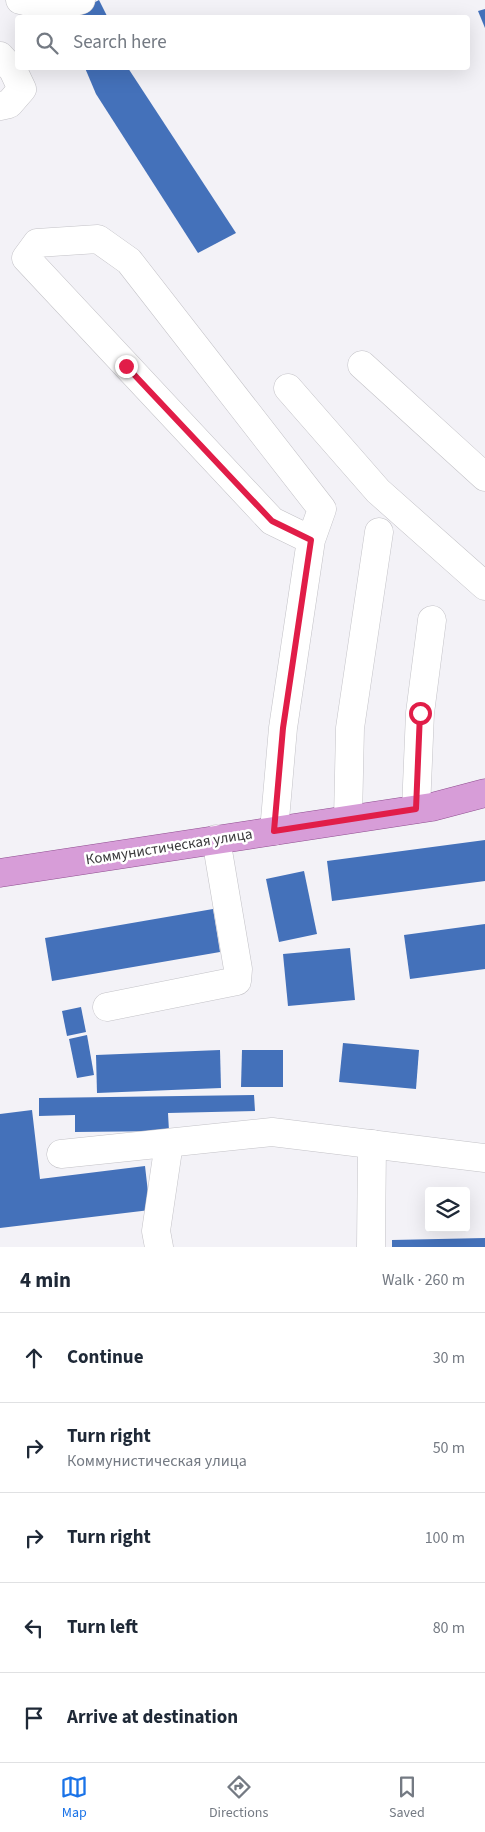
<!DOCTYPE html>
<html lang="en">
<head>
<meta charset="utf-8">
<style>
  body { margin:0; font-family:"Source Sans 3",sans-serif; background:#f6f6f7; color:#1f2937 }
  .controls { position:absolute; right:15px; bottom:15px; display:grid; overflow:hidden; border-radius:5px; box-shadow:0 5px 20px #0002 }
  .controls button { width:45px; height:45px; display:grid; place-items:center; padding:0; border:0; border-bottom:1px solid #e0e1e3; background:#fff; color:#1f2937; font:25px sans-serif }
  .stop { position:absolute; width:15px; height:15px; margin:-11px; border:4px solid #e11d48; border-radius:50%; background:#fff }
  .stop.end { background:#e11d48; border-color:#fff; box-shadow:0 1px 5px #0008 }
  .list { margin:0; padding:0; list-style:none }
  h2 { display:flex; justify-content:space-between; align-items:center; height:65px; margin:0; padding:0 20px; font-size:21px }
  h2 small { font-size:16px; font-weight:400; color:#747a83 }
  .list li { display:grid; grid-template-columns:32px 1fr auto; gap:15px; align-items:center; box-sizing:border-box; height:90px; padding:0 20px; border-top:1px solid #e0e1e3 }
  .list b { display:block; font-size:19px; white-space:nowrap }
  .list p { margin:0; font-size:16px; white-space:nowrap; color:#747a83 }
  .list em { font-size:16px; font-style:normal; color:#747a83 }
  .icon { flex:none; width:28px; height:28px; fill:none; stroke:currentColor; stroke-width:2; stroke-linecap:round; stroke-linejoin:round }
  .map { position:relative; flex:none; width:485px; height:1247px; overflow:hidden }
  .search { position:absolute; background:#fff; box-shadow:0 5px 20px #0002; left:15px; right:15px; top:15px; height:55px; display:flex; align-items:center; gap:12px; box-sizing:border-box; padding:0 18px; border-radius:5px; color:#747a83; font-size:19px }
  .sheet { height:515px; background:#fff }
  nav { display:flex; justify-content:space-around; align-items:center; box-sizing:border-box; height:70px; border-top:1px solid #e0e1e3; background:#fff; font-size:14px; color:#747a83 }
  nav a { display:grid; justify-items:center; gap:2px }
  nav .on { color:#1a73e8 }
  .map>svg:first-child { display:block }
  .building { fill:#4471ba }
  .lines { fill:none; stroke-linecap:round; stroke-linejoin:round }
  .minor-casing { stroke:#c3c2c7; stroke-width:29 }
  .major-casing { stroke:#8f4f90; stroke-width:29 }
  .minor { stroke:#fff; stroke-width:28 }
  .major { stroke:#d79dd8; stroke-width:28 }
  .route { stroke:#e11d48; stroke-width:6 }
  .labels { text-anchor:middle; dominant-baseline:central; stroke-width:5; stroke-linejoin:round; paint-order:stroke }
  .street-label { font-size:15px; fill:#39383a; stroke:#fff }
</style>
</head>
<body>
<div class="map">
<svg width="485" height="1247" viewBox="0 0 485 1247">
  <rect width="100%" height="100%" fill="#f3f2f7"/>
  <g class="building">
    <polygon points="99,0 108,18 65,18"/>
    <polygon points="485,9 485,28 478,11"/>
    <polygon points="85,68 128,68 236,233 198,253 96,94"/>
    <polygon points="485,840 485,881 332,901 327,861"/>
    <polygon points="304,871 317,934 279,942 266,879"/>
    <polygon points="213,909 220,952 52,981 45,938"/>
    <polygon points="485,924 485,969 410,979 404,935"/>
    <polygon points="350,948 355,1000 288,1006 283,954"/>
    <polygon points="81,1007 86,1032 67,1036 62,1011"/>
    <polygon points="87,1035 94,1075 77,1078 69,1039"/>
    <polygon points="343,1043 419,1050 416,1089 339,1082"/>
    <polygon points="220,1050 221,1088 97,1093 96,1055"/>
    <polygon points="242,1050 283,1050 283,1087 241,1087"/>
    <polygon points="254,1095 255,1111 168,1113 169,1131 75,1132 75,1115 39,1116 39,1098"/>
    <polygon points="32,1110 40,1179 145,1166 150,1210 0,1228 0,1114"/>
    <polygon points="485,1238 485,1247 392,1247 392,1240"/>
  </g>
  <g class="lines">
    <defs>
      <g id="minor">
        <polyline points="20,0 53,8 81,0"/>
        <polyline points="0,56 13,70 22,89 9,104 0,106"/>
        <polyline points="362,365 485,477"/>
        <polyline points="288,388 378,491 485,586"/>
        <polyline points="416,809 420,713 432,620"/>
        <polyline points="348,819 350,728 379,532"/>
        <polyline points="274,831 283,728 311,540 322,509 129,261 98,239 37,243 26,258 272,521 311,540"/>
        <polyline points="107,1007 237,981 238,969 216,839"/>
        <polyline points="61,1154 272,1132 485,1158"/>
        <polyline points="159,1247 156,1231 169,1143"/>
        <polyline points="371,1247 372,1144"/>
      </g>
      <polyline id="major" points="0,873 432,807 485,793"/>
    </defs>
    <use href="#minor" class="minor-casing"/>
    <use href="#major" class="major-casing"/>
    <use href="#minor" class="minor"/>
    <use href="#major" class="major"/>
  </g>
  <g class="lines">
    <polyline class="route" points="126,366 272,521 311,540 283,728 274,831 416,809 420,713"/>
  </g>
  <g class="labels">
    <g class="street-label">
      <text transform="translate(169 847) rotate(-9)">Коммунистическая улица</text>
    </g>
  </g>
</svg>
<div class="controls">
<button><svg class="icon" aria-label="layers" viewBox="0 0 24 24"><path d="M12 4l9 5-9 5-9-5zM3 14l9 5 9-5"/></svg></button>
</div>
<div class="stop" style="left:420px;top:713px"></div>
<div class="stop end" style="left:126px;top:366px"></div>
<div class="search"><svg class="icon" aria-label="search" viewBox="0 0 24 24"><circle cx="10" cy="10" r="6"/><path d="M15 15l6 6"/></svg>Search here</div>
</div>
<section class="sheet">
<h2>4 min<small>Walk · 260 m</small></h2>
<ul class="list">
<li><svg class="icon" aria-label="ahead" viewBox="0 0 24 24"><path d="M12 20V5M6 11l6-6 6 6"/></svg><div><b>Continue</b></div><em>30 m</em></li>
<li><svg class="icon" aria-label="right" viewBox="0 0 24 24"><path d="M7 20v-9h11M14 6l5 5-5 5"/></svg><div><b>Turn right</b><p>Коммунистическая улица</p></div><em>50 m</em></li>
<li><svg class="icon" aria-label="right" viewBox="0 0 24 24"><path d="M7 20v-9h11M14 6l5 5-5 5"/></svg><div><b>Turn right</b></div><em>100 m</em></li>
<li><svg class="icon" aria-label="left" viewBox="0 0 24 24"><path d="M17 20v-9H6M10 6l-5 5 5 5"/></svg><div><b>Turn left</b></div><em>80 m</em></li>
<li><svg class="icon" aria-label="arrive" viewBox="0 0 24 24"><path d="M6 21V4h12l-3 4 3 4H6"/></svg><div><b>Arrive at destination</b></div></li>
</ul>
</section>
<nav>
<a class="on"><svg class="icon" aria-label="map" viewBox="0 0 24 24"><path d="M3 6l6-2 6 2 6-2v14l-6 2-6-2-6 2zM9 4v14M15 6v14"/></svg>Map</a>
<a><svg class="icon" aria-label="directions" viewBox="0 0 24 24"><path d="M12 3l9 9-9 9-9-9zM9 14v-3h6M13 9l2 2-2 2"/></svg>Directions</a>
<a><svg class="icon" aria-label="saved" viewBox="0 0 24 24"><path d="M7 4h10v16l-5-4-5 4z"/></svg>Saved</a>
</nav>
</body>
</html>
